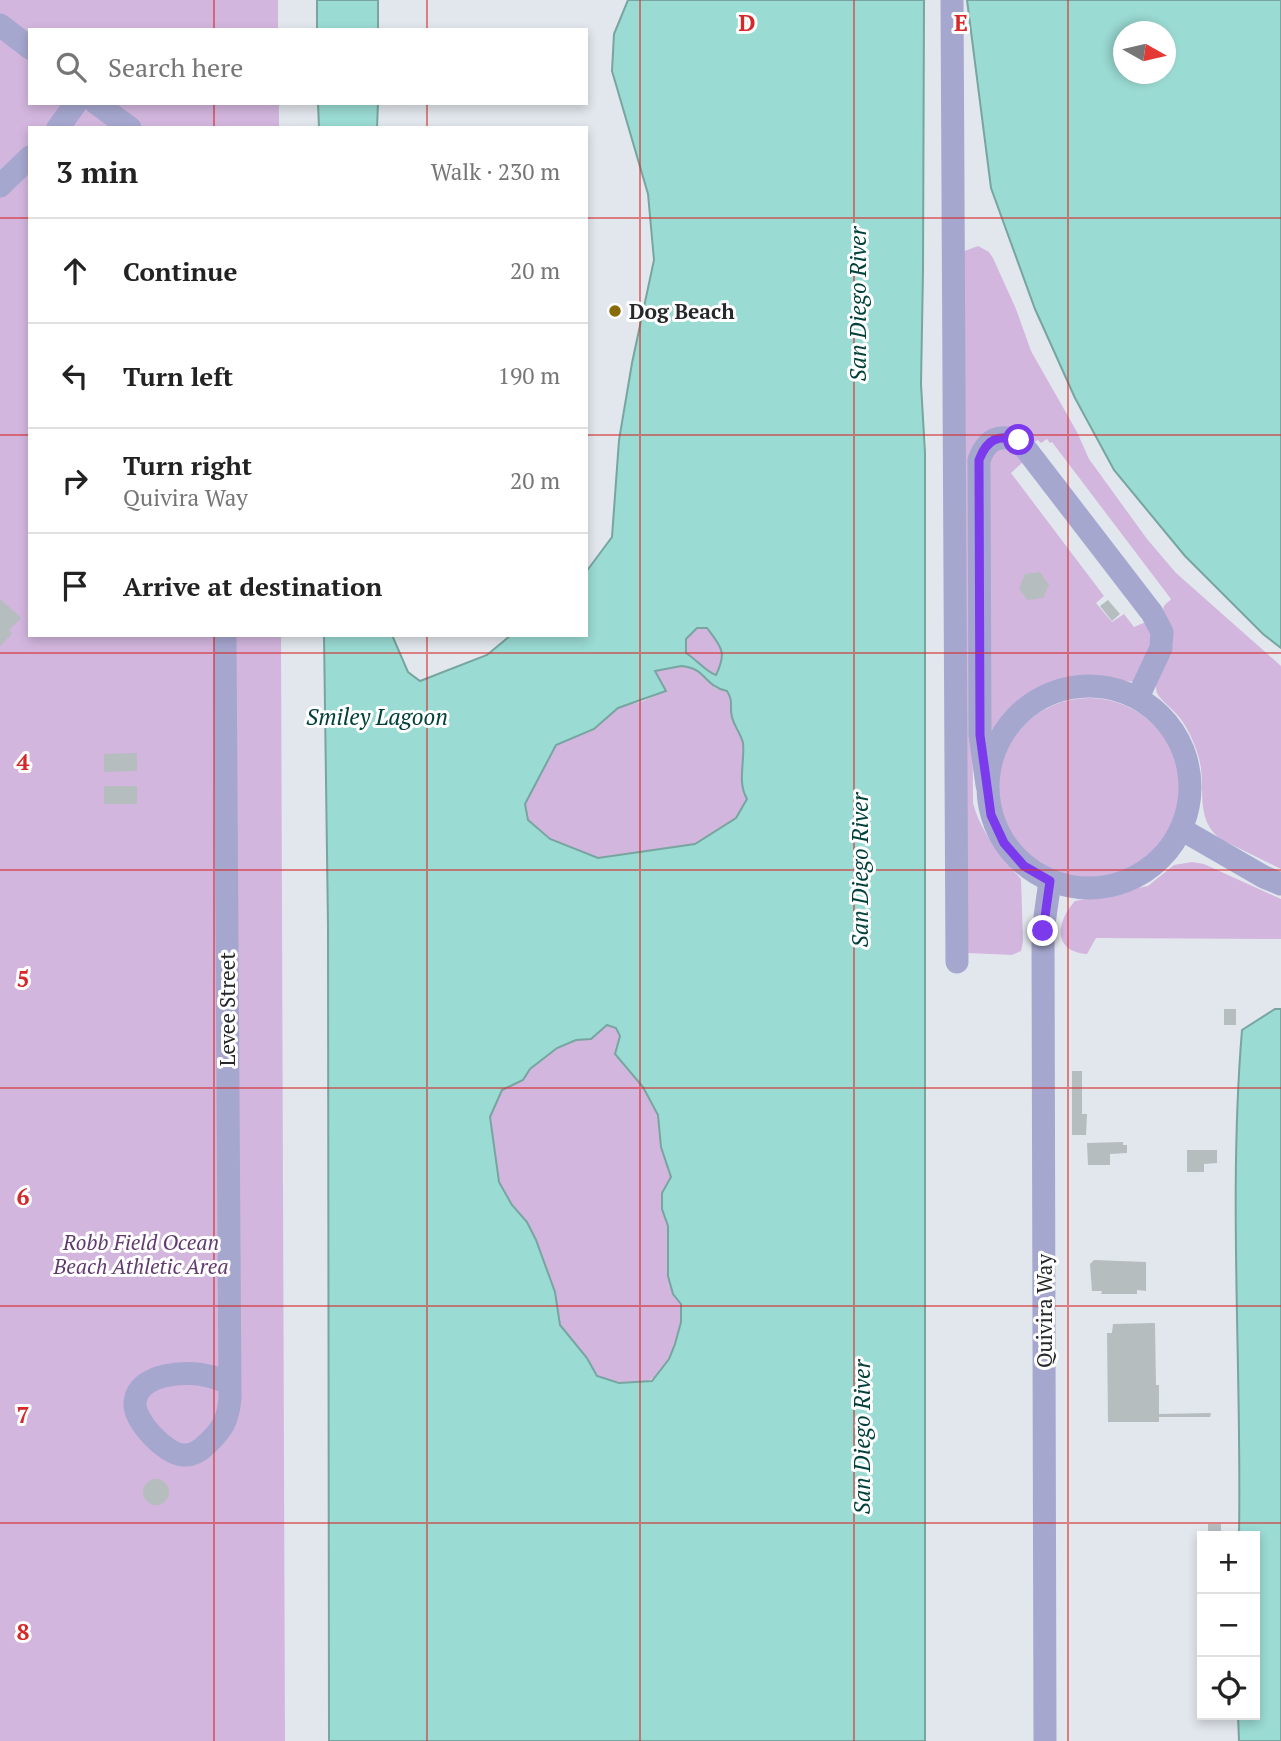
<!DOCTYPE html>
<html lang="en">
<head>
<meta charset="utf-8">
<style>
  body { margin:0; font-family:"PT Serif",serif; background:#f2f2f2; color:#222 }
  .controls { position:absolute; right:21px; bottom:21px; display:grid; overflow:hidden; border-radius:0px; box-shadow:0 4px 10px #0003 }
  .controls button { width:63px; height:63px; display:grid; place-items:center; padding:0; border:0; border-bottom:2px solid #e0e0e0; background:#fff; color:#222; font:35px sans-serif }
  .compass { position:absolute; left:1113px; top:21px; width:63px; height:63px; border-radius:50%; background:#fff; box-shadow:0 4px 10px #0003; rotate:98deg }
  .stop { position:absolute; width:21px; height:21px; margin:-16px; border:5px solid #7c3aed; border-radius:50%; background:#fff }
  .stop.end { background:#7c3aed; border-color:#fff; box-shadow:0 2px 7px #0008 }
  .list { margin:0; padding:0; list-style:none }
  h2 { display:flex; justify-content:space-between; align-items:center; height:91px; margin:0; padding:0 28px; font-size:30px }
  h2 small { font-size:23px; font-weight:400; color:#767676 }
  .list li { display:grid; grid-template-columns:46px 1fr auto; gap:21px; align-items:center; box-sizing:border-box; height:105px; padding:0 28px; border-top:2px solid #e0e0e0 }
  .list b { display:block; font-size:26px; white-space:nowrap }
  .list p { margin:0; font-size:23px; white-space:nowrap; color:#767676 }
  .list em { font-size:23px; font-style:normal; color:#767676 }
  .icon { flex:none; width:38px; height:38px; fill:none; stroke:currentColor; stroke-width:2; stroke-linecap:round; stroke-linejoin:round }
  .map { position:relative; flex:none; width:1281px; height:1741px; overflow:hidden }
  .search { position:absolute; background:#fff; box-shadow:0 4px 10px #0003; left:28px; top:28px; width:560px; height:77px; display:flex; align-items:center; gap:18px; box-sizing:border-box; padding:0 24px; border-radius:0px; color:#767676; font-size:26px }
  .panel { position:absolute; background:#fff; box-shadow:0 4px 10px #0003; left:28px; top:126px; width:560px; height:511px; border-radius:0px }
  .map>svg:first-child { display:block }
  .green { fill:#d3b6de }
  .water { fill:#9adbd3; stroke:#77a5a0; stroke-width:2; fill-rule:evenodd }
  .building { fill:#b5bdbf }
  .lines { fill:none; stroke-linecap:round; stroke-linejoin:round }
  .minor { stroke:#a6a7cf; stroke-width:23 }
  .route { stroke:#7c3aed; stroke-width:9 }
  .grid { fill:none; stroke:#d62828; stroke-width:2; stroke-opacity:0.55 }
  .poi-dot { fill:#896a08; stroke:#fff; stroke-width:2.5 }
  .labels { text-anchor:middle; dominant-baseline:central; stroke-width:6; stroke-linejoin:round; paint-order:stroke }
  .poi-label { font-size:21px; font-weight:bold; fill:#26282a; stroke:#fff; text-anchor:start }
  .street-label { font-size:21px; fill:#26282a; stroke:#fff }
  .park-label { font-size:21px; font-style:italic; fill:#623a6f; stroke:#fff }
  .water-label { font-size:23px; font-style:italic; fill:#01403b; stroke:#fff }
  .grid-label { font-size:23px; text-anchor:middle; font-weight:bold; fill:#d62828; stroke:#fff; stroke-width:6; stroke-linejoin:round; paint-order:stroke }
</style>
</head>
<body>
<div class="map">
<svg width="1281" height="1741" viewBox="0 0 1281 1741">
  <rect width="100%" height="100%" fill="#e2e7ed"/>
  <g class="green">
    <polygon points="0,0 278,0 278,30 30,30 30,103 279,103 279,128 30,128 30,635 281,635 285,1741 0,1741"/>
    <path d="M978 246 989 252 993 258 1016 309 1031 351 1077 432 1089 459 1147 539 1176 573 1281 666V869L1222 840C1192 819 1208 785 1198 755 1194 742 1188 728 1179 717 1173 709 1161 701 1157 693 1151 676 1172 659 1173 642 1174 633 1160 613 1164 606 1166 603 1169 602 1171 599L1052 442 1050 443 1047 439 1041 443 1038 440 1034 442 1024 433 971 463 973 803C981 833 1001 856 1021 879L1023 942 1021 951 1012 955 968 953 959 253Z"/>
    <polygon points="1012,446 1023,462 1011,473 1104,596 1096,603 1112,622 1124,614 1134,627 1146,622 1156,636 1136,682 1086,678 1062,681 1027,696 1006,714 991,733 988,467 993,451"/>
    <path d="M697 628H707C722 648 727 651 716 675L712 674 686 654V639Z"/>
    <polygon points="681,666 694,667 715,688 727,691 732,702 731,716 743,743 742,757 748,798 736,818 723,828 695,844 597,858 550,839 528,820 525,804 556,745 594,729 618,708 643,701 666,691 655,671"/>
    <circle cx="1089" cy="789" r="91"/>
    <path d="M1192 862 1204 864 1281 899V939L1096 938 1087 954C1052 951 1056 922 1075 901L1148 886 1174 865Z"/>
    <path d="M607 1025 616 1028 620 1036 623 1065 643 1087 658 1115 661 1147 671 1177C669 1183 663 1189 662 1196 660 1207 666 1216 668 1227 670 1248 668 1271 673 1292 674 1297 679 1300 681 1305 684 1315 679 1327 677 1337 664 1387 642 1390 597 1376L587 1358 559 1325 555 1292 527 1222 512 1205 499 1182 490 1117 502 1090 523 1080 530 1069 557 1048 576 1040 591 1039Z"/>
  </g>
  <g class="water">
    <rect x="317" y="0" width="61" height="30"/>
    <path d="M628 0H924L923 271 921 384 925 453V1741H329L328 926 324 635H392L408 672 420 681 487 655 511 635H586V572L612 537 619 440 632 363 654 260 648 194 612 71 614 34ZM697 628H707C722 648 727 652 716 675 706 672 696 659 686 653V639ZM681 666C707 668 703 686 727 691 734 702 729 706 732 717 734 726 741 734 743 743 745 762 737 782 747 799L736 818 695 844 598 858 550 839 528 820 525 804 556 745 594 729 618 708 666 691 655 671ZM607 1025 616 1028 620 1036 615 1054 643 1087 658 1115 661 1147 671 1177 662 1193V1209L668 1226V1276L673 1294 681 1304V1322L675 1344 669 1359 652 1381 619 1383 597 1376 587 1358 560 1325 555 1292 536 1240 527 1222 512 1205 499 1182 490 1117 502 1090 523 1080 530 1069 557 1048 576 1040 591 1039Z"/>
    <path d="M967 0H1281V648L1263 634 1185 556 1114 470 1075 398 1035 309 991 188ZM1124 32H1166V74H1124Z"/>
    <polygon points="318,103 378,103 377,128 319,128"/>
    <path d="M1275 1009H1281V1741H1239L1238 1715H1255V1536H1239C1242 1368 1228 1198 1242 1030Z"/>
  </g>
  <g class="building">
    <polygon points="1040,572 1049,585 1043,598 1027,600 1019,588 1025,574"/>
    <polygon points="0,599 21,618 9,630 12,634 0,646"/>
    <polygon points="1108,600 1120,614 1112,621 1100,606"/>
    <polygon points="137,753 137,771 104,772 104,754"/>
    <rect x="104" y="786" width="33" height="18"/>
    <rect x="1224" y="1009" width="12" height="16"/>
    <polygon points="1072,1071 1082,1071 1082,1114 1087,1114 1086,1135 1072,1135"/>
    <polygon points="1123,1142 1123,1145 1127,1145 1127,1153 1110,1154 1110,1165 1088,1165 1087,1143"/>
    <polygon points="1187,1150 1217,1150 1217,1163 1204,1164 1204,1172 1187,1172"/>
    <polygon points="1094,1260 1146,1262 1146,1291 1137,1290 1137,1294 1101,1294 1102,1291 1092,1291 1090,1264"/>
    <polygon points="1155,1323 1156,1385 1159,1385 1159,1414 1211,1413 1210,1417 1159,1417 1159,1422 1108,1422 1107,1333 1112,1333 1113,1324"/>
    <circle cx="156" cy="1492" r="13"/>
    <rect x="1208" y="1524" width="13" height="12"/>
  </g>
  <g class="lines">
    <g class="minor">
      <polyline points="952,0 957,962"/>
      <polyline points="0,25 30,48"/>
      <polyline points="96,103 130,128"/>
      <polyline points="58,128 76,103"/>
      <polyline points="0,186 30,157"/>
      <path d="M225 635 230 1398C228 1420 223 1429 207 1444 200 1451 193 1456 183 1455 165 1454 133 1420 135 1402 138 1373 187 1370 208 1376 215 1377 222 1380 229 1383"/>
      <circle cx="1089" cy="787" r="101"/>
      <path d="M987 785 980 735 979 460C987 439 998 434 1019 440L1152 613 1162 632 1161 648 1138 697"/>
      <polyline points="1181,829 1264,877 1281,884"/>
      <polyline points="1045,1741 1043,931 1050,881"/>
    </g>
  </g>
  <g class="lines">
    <path class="route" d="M1019 440C998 434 987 439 979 460L980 735 991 815 1004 843 1024 866 1050 881 1043 931"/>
  </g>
  <path class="grid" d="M214 0V30M427 0V30M640 0V1741M854 0V1741M1068 0V1741M214 103V128M427 103V128M0 218H30M586 218H1281M0 435H30M586 435H1281M214 635V1741M427 635V1741M0 653H1281M0 870H1281M0 1088H1281M0 1306H1281M0 1523H1281"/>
  <circle class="poi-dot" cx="615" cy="311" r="7"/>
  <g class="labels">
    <g class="poi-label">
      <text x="629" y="311">Dog Beach</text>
    </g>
    <g class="street-label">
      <text transform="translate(227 1009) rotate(-90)">Levee Street</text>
      <text transform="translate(1044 1311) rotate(-90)">Quivira Way</text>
    </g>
    <g class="park-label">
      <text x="141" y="1242">Robb Field Ocean<tspan x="141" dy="24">Beach Athletic Area</tspan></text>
    </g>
    <g class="water-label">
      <text transform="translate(857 304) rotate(-90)">San Diego River</text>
      <text x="377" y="716">Smiley Lagoon</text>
      <text transform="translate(859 870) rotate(-90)">San Diego River</text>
      <text transform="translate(861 1437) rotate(-90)">San Diego River</text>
    </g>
  </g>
  <g class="grid-label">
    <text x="747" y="31">D</text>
    <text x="961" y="31">E</text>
    <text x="23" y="770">4</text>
    <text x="23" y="987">5</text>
    <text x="23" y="1205">6</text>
    <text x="23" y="1423">7</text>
    <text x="23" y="1640">8</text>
  </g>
</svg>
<div class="controls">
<button>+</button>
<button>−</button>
<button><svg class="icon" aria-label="locate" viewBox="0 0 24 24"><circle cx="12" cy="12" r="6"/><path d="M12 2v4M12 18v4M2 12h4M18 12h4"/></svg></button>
</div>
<svg class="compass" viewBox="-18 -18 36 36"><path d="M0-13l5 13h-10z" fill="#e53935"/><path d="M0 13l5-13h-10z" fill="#767676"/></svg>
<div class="stop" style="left:1019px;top:440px"></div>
<div class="stop end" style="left:1043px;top:931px"></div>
<div class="search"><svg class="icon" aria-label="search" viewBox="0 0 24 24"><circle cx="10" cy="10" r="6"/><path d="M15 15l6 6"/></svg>Search here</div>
<section class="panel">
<h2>3 min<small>Walk · 230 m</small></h2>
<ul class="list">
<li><svg class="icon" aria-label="ahead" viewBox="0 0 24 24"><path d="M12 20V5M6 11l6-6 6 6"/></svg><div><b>Continue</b></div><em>20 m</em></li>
<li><svg class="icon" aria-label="left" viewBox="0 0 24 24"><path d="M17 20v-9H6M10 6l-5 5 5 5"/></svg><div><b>Turn left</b></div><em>190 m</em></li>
<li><svg class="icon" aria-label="right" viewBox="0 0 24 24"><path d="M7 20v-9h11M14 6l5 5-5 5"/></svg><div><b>Turn right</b><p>Quivira Way</p></div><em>20 m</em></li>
<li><svg class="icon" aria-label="arrive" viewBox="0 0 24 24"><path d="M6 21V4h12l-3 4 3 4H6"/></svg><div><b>Arrive at destination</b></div></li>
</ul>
</section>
</div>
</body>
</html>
